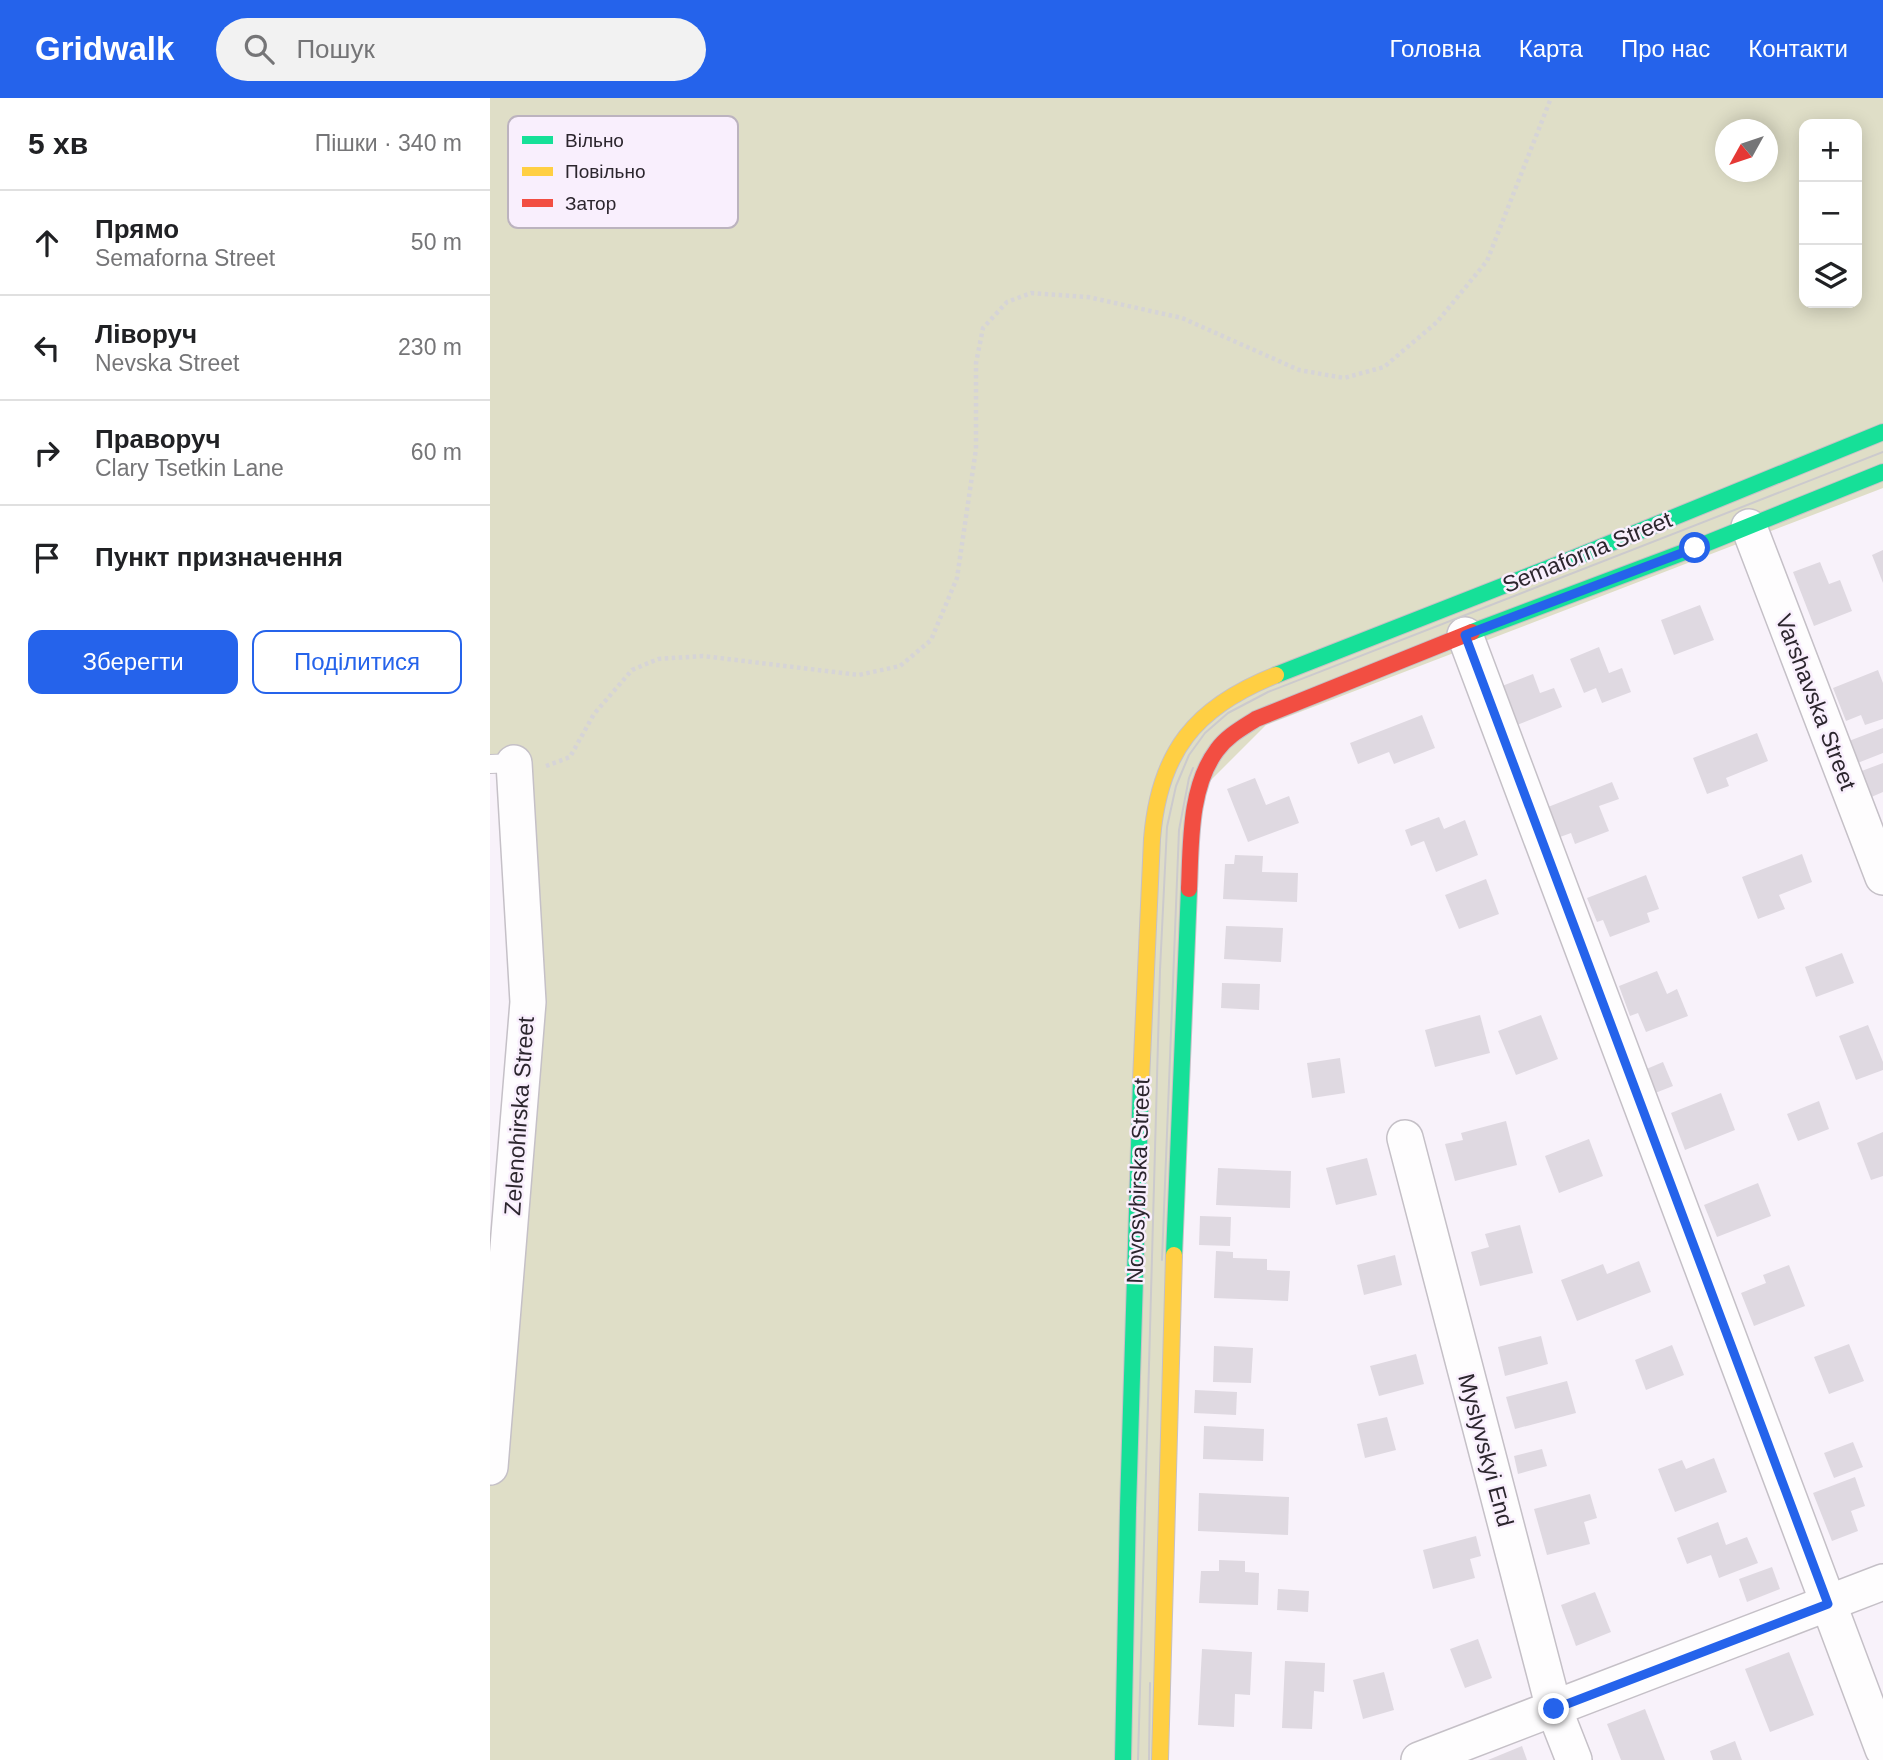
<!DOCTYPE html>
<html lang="uk">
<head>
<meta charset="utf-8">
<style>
  body { margin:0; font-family:Helvetica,sans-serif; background:#f2f2f2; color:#202124 }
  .controls { position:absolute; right:21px; top:21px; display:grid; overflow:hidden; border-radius:14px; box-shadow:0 4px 18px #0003 }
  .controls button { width:63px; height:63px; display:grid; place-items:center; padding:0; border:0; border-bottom:2px solid #e0e0e0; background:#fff; color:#202124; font:35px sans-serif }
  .compass { position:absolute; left:1225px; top:21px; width:63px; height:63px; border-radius:50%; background:#fff; box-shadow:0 4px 18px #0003; rotate:230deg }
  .stop { position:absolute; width:21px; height:21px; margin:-16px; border:5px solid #2563eb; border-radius:50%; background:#fff }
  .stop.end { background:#2563eb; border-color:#fff; box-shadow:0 2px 7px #0008 }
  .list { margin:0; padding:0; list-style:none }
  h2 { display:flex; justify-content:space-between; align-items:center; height:91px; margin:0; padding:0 28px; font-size:30px }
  h2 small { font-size:23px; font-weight:400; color:#757577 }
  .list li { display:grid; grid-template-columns:46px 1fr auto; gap:21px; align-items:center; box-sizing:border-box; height:105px; padding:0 28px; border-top:2px solid #e0e0e0 }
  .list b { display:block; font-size:26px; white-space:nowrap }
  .list p { margin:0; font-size:23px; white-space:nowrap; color:#757577 }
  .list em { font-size:23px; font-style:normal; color:#757577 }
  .actions { display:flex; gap:14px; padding:21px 28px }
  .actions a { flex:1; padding:16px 0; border:2px solid #2563eb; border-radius:14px; text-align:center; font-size:24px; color:#2563eb }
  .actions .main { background:#2563eb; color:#fff }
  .icon { flex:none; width:38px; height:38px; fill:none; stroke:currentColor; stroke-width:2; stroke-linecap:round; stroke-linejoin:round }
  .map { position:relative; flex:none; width:1393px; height:1662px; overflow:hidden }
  header { display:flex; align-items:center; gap:42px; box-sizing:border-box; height:98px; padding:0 35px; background:#2563eb; color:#fff }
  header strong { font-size:33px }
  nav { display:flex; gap:38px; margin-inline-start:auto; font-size:24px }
  .search { width:490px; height:63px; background:#f2f2f2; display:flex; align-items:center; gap:18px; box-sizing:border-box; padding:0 24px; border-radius:38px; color:#757577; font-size:26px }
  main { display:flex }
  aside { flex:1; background:#fff }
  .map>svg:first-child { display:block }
  .green { fill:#dfdec7; fill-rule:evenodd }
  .building { fill:#dfd9e1 }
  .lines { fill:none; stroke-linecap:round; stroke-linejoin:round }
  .lane-casing { stroke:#c5c0c7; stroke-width:20 }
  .street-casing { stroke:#c5c0c7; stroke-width:38 }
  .fast-casing { stroke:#c5c0c7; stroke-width:18 }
  .slow-casing { stroke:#c5c0c7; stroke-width:18 }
  .jam-casing { stroke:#c5c0c7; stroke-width:18 }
  .path { stroke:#d6d4d7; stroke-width:4.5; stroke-dasharray:3.5 3.5; stroke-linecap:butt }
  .lane { stroke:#fefdfe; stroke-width:18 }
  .street { stroke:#fefdfe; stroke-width:35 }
  .fast { stroke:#16e098; stroke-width:16 }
  .slow { stroke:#ffcf43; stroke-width:16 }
  .jam { stroke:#f24e42; stroke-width:16 }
  .tram { stroke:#cccacd; stroke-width:2 }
  .route { stroke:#2563eb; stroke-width:9 }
  .labels { text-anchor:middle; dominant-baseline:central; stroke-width:5; stroke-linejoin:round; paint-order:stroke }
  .street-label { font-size:23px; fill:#2c262e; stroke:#f9effd }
  .key { fill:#f9effd; stroke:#bcb3bf; stroke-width:2 }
  .key-label { font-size:19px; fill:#2c262e }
</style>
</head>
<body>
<header>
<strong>Gridwalk</strong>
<div class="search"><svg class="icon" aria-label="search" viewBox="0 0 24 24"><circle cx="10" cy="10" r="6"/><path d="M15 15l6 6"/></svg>Пошук</div>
<nav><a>Головна</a><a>Карта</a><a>Про нас</a><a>Контакти</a></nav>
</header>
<main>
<aside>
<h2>5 хв<small>Пішки · 340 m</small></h2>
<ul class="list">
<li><svg class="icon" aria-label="ahead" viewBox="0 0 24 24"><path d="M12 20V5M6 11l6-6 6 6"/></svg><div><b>Прямо</b><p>Semaforna Street</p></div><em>50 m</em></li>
<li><svg class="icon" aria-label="left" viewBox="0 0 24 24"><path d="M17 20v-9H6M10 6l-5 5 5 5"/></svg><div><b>Ліворуч</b><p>Nevska Street</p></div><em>230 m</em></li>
<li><svg class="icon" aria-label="right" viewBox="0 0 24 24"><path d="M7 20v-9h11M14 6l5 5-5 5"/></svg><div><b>Праворуч</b><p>Clary Tsetkin Lane</p></div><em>60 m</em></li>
<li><svg class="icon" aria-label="arrive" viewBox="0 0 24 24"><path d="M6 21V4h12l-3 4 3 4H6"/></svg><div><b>Пункт призначення</b></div></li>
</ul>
<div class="actions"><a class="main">Зберегти</a><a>Поділитися</a></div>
</aside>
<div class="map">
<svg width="1393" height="1662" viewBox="0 0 1393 1662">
  <rect width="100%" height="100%" fill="#f8f2fa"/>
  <path class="green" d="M0 0H1393V390L776 627 707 696 670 1662H0V1369L38 904 24 666H0ZM1314 26H1367V205H1314ZM1236 32H1278V74H1236Z"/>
  <g class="building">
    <polygon points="1393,452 1393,485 1382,457"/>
    <polygon points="1330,464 1339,486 1350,482 1362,513 1324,528 1303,474"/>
    <polygon points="1210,507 1224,542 1184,557 1171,522"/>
    <polygon points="1109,549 1119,575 1132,570 1141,594 1112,605 1106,590 1094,595 1080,561"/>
    <polygon points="1388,572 1393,585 1393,621 1375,627 1371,617 1356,623 1343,590"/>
    <polygon points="1043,576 1050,595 1064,590 1072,609 1027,627 1012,588"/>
    <polygon points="932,617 945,650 904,666 899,654 868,666 860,645"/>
    <polygon points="1393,630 1393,655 1360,668 1351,646"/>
    <polygon points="1267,635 1278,663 1236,680 1239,688 1217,696 1203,660"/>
    <polygon points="1393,665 1393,694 1379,700 1369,674"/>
    <polygon points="765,680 776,707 799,698 809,725 758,744 737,691"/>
    <polygon points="1122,684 1129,701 1109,708 1119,733 1085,746 1081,735 1070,739 1058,709"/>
    <polygon points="949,719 954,731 975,722 988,757 946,774 934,743 921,748 915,732"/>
    <polygon points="1312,756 1322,784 1289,797 1295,811 1268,821 1252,779"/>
    <polygon points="745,757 773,758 772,774 808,775 807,804 733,801 735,766 744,766"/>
    <polygon points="1156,777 1169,811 1157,815 1160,824 1120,839 1113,822 1107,824 1097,800"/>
    <polygon points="996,781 1009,816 969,831 955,797"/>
    <polygon points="736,828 793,830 791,864 734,861"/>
    <polygon points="1352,855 1364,885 1326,899 1315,869"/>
    <polygon points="1167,873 1177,896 1187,891 1198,918 1156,934 1148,915 1140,918 1129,888"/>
    <polygon points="732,885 770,886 769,912 731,910"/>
    <polygon points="990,917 1000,955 945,969 935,932"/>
    <polygon points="1051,917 1068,961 1026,977 1008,933"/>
    <polygon points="1378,927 1393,964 1393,972 1366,982 1349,938"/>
    <polygon points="850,960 855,995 822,1000 817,965"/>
    <polygon points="1173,964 1183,988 1155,999 1147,975"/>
    <polygon points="1231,995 1245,1032 1195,1052 1181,1015"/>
    <polygon points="1329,1003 1339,1031 1308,1043 1297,1016"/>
    <polygon points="1016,1023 1027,1067 965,1083 955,1046 973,1042 971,1035"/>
    <polygon points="1393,1034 1393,1078 1381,1082 1367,1045"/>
    <polygon points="1099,1041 1113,1078 1069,1095 1055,1058"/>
    <polygon points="877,1060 887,1097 846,1107 836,1070"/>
    <polygon points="728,1070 801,1073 800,1110 726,1107"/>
    <polygon points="1268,1085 1281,1118 1227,1139 1214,1107"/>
    <polygon points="710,1118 741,1119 740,1148 709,1147"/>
    <polygon points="1030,1127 1043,1175 990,1188 981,1154 999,1149 995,1136"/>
    <polygon points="726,1153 743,1154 743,1160 777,1161 777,1172 800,1173 798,1203 724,1200"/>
    <polygon points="905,1157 912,1187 874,1197 867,1167"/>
    <polygon points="1149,1163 1161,1194 1087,1223 1071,1182 1113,1166 1117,1176"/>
    <polygon points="1299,1167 1315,1208 1264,1228 1251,1195 1276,1185 1273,1177"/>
    <polygon points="1051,1238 1058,1266 1015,1278 1008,1249"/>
    <polygon points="1359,1246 1374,1283 1339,1296 1324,1259"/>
    <polygon points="1182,1247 1194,1277 1156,1292 1145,1262"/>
    <polygon points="724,1248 763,1250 761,1285 723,1284"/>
    <polygon points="926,1256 934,1286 889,1298 880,1268"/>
    <polygon points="1077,1283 1086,1315 1025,1331 1016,1299"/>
    <polygon points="705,1292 747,1294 746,1317 704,1315"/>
    <polygon points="897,1319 906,1352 875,1360 867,1326"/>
    <polygon points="714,1328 774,1331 773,1363 713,1361"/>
    <polygon points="1363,1344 1373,1369 1344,1380 1334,1355"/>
    <polygon points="1052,1351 1057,1368 1028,1376 1024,1358"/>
    <polygon points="1224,1360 1237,1394 1185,1414 1168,1371 1192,1362 1196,1371"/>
    <polygon points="1365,1379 1375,1408 1361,1413 1368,1433 1342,1443 1323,1395"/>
    <polygon points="709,1395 799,1399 798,1437 708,1433"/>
    <polygon points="1100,1396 1107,1420 1094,1424 1100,1446 1057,1457 1044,1411"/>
    <polygon points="1228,1424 1236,1447 1257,1439 1268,1465 1229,1480 1221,1457 1197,1466 1187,1440"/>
    <polygon points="986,1438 991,1458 980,1461 985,1480 943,1491 933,1452"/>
    <polygon points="729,1462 755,1463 755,1474 769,1475 768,1507 709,1505 711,1473 729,1473"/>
    <polygon points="1282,1469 1290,1491 1257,1504 1249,1481"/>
    <polygon points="788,1491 819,1493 818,1514 787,1512"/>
    <polygon points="1105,1494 1121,1534 1086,1548 1071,1507"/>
    <polygon points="988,1541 1002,1580 975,1590 960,1551"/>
    <polygon points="712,1551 762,1554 760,1597 745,1596 744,1629 708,1627"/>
    <polygon points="1299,1554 1324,1617 1280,1634 1255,1571"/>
    <polygon points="795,1563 835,1565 834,1594 824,1593 822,1631 792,1630"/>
    <polygon points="894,1574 904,1612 873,1621 863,1582"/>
    <polygon points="1155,1611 1175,1662 1131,1662 1117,1626"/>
    <polygon points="1245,1643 1252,1662 1223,1662 1220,1653"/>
    <polygon points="1032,1648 1037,1662 998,1662"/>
  </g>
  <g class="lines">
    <defs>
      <polyline id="lane" points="0,666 24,665"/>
      <g id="street">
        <polyline points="1259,429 1393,779"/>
        <polyline points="975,537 1393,1651"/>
        <polyline points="915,1040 1064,1611 1084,1662"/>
        <polyline points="0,1369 38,904 24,665"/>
        <polyline points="929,1662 1393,1484"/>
      </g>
      <g id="fast">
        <polyline points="982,534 1205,450 1393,374"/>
        <polyline points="786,577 1074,464 1393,334"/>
        <polyline points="684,1157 699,791"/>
        <polyline points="633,1662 638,1410 651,982"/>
      </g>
      <g id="slow">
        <path d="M651 982 662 741C669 654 705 609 786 577"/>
        <polyline points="670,1662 684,1157"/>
      </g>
      <path id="jam" d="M699 791C701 746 699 689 727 652 737 638 752 630 766 621L982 534"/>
    </defs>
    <use href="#lane" class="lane-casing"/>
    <use href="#street" class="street-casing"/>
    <use href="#fast" class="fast-casing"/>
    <use href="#slow" class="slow-casing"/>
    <use href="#jam" class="jam-casing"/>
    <polyline class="path" points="56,668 80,659 104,616 142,572 168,561 213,558 369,577 410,568 441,542 467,480 486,351 486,265 493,230 517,204 541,195 598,199 692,220 809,272 854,280 894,269 947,224 997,163 1061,0"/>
    <use href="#lane" class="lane"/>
    <use href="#street" class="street"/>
    <use href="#fast" class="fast"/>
    <use href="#slow" class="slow"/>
    <use href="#jam" class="jam"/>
    <g class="tram">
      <polyline points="672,1162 689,732 699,680 703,670"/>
      <polyline points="648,1662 670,872 677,729 686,688 699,657 715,635 738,615 778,594 1393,354"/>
      <polyline points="659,1662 660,1585"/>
    </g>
  </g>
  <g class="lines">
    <polyline class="route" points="1064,1611 1338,1506 975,537 1205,450"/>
  </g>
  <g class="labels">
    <g class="street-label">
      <text transform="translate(1097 454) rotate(-22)">Semaforna Street</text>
      <text transform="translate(1326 604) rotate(69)">Varshavska Street</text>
      <text transform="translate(29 1018) rotate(-86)">Zelenohirska Street</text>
      <text transform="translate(648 1083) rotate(-88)">Novosybirska Street</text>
      <text transform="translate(996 1352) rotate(75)">Myslyvskyi End</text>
    </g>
  </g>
  <rect x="18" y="18" width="230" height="112" rx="10" class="key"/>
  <rect x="32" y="38" width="31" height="8" fill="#16e098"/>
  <rect x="32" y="69" width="31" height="9" fill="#ffcf43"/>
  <rect x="32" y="101" width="31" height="8" fill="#f24e42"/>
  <g class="key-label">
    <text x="75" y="49">Вільно</text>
    <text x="75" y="80">Повільно</text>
    <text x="75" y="112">Затор</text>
  </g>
</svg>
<div class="controls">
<button>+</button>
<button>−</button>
<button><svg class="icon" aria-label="layers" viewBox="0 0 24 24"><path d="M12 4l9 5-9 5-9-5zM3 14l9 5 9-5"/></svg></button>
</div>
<svg class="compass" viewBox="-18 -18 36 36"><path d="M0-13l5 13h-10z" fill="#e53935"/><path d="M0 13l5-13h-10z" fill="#757577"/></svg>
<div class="stop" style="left:1205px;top:450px"></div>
<div class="stop end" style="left:1064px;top:1611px"></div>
</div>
</main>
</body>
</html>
